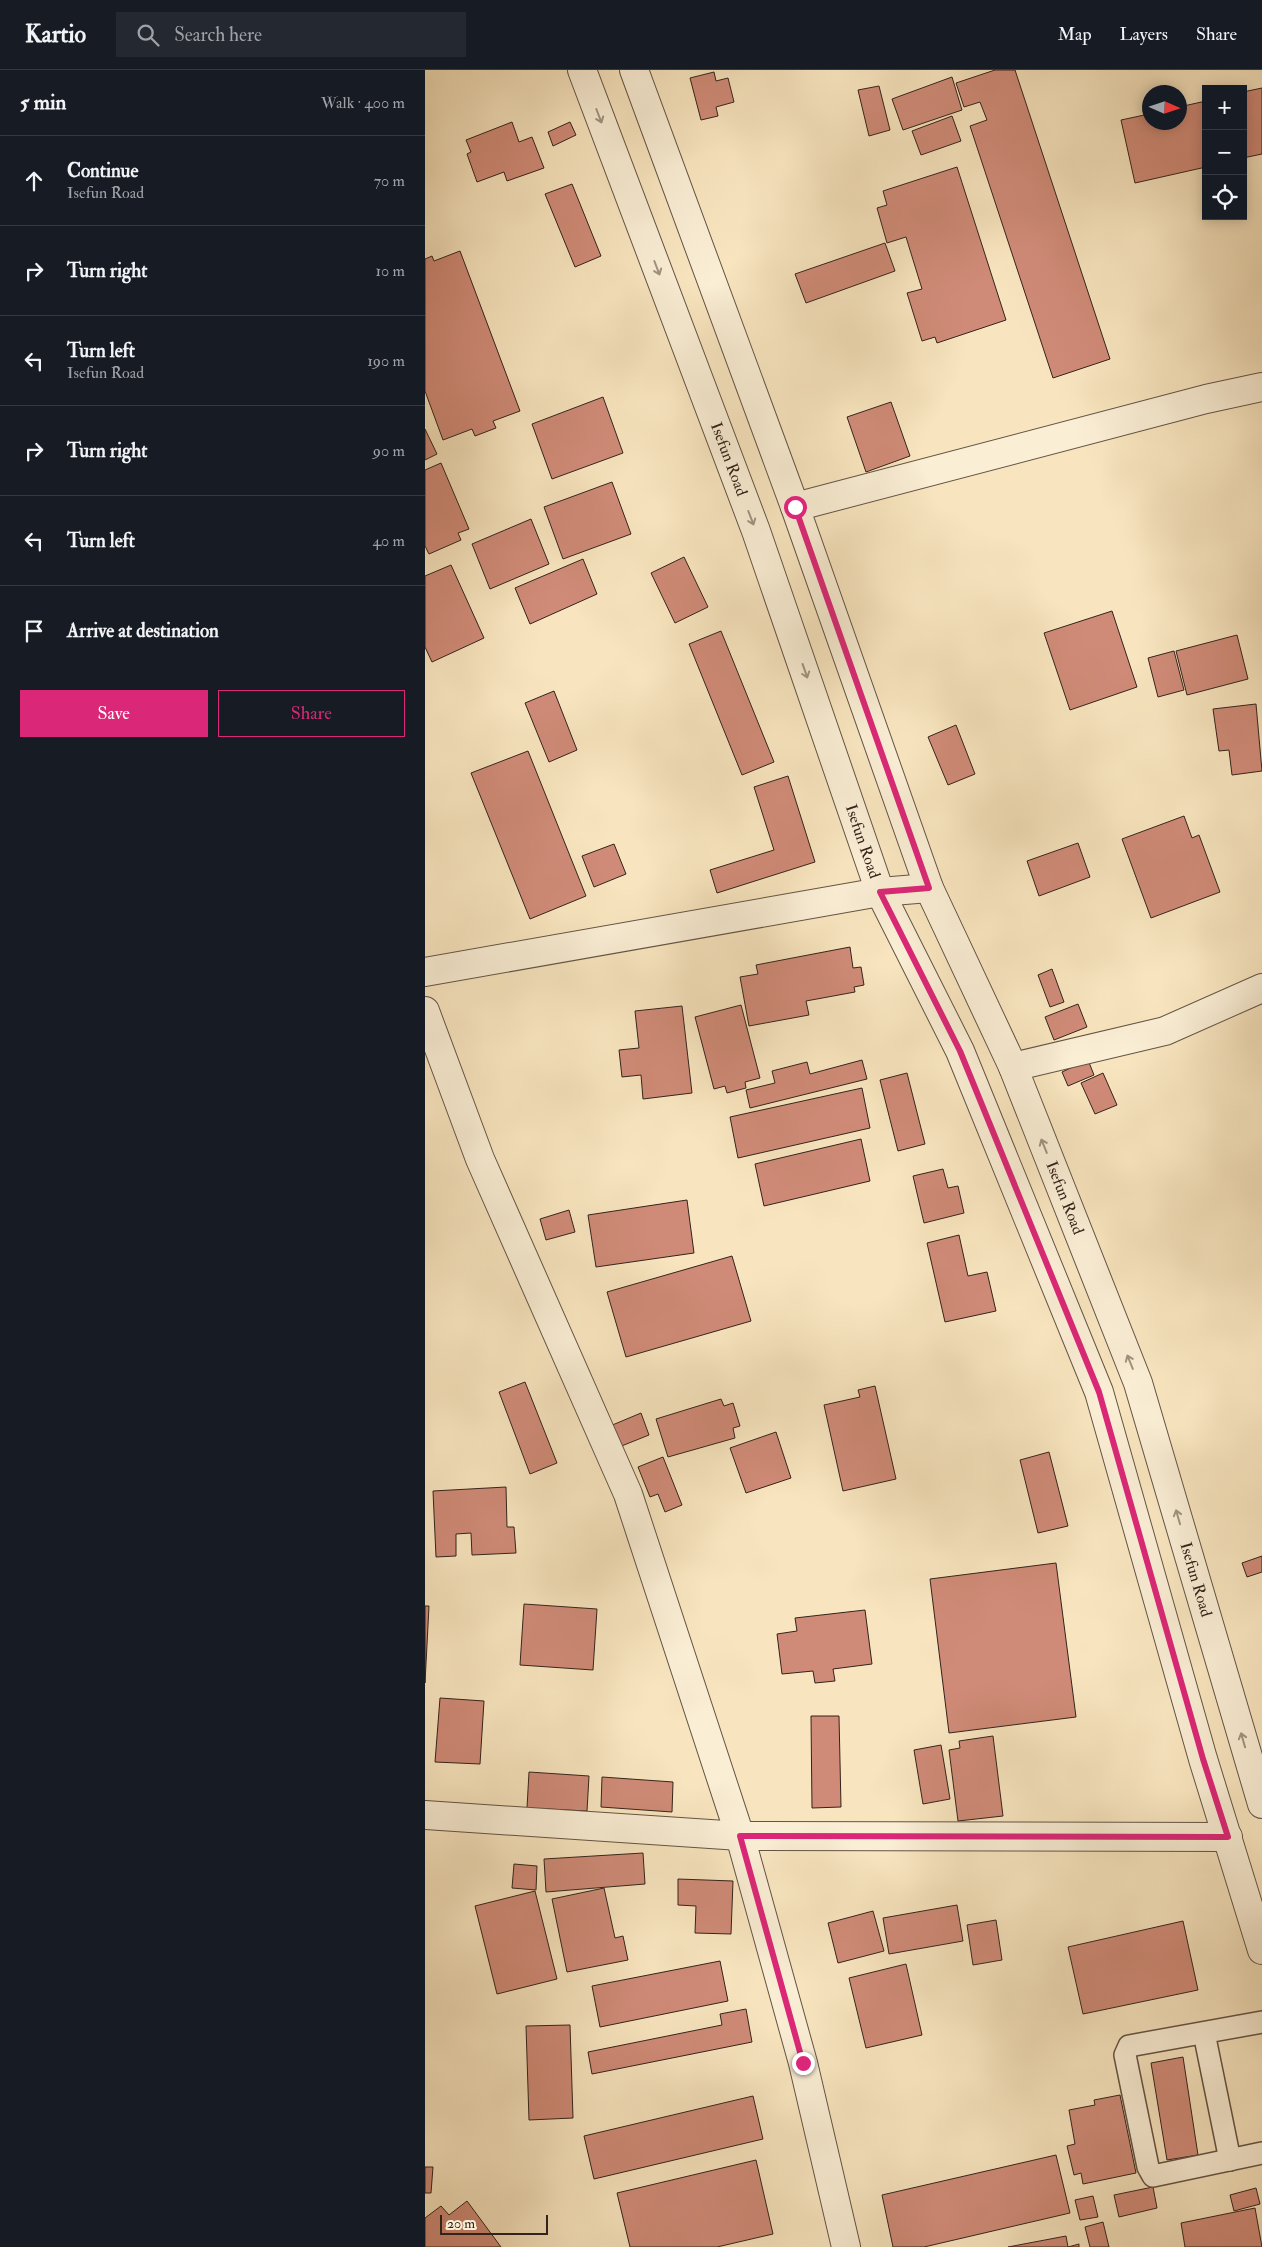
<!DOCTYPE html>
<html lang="en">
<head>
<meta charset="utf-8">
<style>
  body { margin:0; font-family:"IM FELL Double Pica",serif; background:#242831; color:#f1f3f6 }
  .controls { position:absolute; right:15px; top:15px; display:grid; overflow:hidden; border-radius:0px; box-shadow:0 2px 12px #0003 }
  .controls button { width:45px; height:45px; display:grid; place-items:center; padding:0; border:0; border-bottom:1px solid #363941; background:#171b24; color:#f1f3f6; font:25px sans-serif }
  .compass { position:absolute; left:717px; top:15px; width:45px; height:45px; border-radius:50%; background:#171b24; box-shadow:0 2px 12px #0003; rotate:93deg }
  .scale { position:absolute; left:15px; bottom:12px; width:108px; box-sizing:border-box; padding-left:5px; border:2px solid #33231b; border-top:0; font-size:14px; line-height:18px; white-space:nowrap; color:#33231b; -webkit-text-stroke:4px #faeed5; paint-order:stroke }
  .stop { position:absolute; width:15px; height:15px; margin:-11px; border:4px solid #db2777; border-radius:50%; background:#fff }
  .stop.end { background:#db2777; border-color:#fff; box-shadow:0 1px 5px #0008 }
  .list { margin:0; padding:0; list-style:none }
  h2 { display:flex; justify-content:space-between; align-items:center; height:65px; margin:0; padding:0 20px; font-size:21px }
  h2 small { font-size:16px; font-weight:400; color:#9ea1a6 }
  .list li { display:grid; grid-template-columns:32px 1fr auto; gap:15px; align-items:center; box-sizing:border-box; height:90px; padding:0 20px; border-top:1px solid #363941 }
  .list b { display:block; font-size:19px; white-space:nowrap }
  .list p { margin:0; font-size:16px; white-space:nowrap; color:#9ea1a6 }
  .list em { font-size:16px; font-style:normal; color:#9ea1a6 }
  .actions { display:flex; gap:10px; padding:15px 20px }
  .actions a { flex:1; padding:11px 0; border:1px solid #db2777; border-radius:0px; text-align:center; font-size:18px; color:#db2777 }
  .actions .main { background:#db2777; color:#fff }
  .icon { flex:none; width:28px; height:28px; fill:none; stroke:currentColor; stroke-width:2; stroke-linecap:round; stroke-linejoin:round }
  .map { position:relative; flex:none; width:837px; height:2177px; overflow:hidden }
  header { display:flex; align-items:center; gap:30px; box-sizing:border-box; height:70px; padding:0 25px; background:#171b24; border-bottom:1px solid #363941 }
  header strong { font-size:24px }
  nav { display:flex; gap:28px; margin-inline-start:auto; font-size:18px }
  .search { width:350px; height:45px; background:#242831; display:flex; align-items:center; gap:12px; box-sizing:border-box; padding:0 18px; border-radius:0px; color:#9ea1a6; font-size:19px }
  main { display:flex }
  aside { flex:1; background:#171b24 }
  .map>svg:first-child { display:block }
  .building { fill:#d08b78; stroke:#33231b }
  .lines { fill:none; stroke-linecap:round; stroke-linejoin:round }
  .service-casing { stroke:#645444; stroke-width:24 }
  .minor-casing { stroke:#645444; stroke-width:30 }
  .tertiary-casing { stroke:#645444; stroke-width:30 }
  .service { stroke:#faeed5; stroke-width:21 }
  .minor { stroke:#faeed5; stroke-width:28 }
  .tertiary { stroke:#faeed5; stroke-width:28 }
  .oneway { stroke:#a09381 }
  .route { stroke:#db2777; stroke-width:6 }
  .labels { text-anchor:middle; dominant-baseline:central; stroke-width:4.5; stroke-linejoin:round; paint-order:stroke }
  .street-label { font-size:16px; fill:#33231b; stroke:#faeed5 }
</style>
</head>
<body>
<header>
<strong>Kartio</strong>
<div class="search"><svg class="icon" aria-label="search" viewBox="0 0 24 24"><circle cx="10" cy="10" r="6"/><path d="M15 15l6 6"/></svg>Search here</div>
<nav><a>Map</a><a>Layers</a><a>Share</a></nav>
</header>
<main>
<aside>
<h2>5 min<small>Walk · 400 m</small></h2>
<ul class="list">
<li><svg class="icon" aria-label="ahead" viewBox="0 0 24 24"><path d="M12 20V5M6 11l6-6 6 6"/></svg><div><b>Continue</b><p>Isefun Road</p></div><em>70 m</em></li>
<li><svg class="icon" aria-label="right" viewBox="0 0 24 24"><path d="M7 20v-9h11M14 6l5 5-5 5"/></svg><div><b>Turn right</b></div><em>10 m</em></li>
<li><svg class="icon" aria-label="left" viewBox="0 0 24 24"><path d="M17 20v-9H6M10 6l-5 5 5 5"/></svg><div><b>Turn left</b><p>Isefun Road</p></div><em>190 m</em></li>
<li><svg class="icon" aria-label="right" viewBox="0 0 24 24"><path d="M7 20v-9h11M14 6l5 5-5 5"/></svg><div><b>Turn right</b></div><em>90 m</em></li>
<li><svg class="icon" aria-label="left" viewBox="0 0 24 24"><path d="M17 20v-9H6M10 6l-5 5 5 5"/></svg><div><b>Turn left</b></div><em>40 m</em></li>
<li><svg class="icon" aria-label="arrive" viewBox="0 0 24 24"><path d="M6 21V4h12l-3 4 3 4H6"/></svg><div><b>Arrive at destination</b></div></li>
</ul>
<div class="actions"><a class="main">Save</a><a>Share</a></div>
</aside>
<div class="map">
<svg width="837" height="2177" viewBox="0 0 837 2177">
  <rect width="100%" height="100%" fill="#f8e5bf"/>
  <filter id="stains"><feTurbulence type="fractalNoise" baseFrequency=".004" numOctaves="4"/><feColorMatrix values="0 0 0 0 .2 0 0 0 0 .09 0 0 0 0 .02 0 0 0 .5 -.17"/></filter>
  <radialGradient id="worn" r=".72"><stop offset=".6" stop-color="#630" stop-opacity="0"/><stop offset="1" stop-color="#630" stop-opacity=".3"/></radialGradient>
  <g class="building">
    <polygon points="570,0 590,0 685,289 628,308 545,56 562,50 555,32 539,37 531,13"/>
    <polygon points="289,2 291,11 303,8 309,32 291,37 293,46 276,50 265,8"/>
    <polygon points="527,7 537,40 478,60 467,29"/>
    <polygon points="454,16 465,60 444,66 433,20"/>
    <polygon points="837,18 837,84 818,88 818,22"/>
    <polygon points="781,31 781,97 710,113 696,50 724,44 724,52 754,52 754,37"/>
    <polygon points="527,46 536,71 496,85 487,61"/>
    <polygon points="87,52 94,72 107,67 119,98 82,111 79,102 52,112 42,84 46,82 41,70"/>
    <polygon points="145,52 151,65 128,76 123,62"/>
    <polygon points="532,97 581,250 512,273 510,267 497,271 482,223 497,219 481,167 462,173 452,138 462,135 458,121"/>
    <polygon points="147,114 176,186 150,197 120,124"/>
    <polygon points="460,173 470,201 381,233 370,204"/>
    <polygon points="35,181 95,341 68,351 71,358 50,366 47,359 18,370 0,321 0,189 7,186 9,191"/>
    <polygon points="178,327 198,383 127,409 107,354"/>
    <polygon points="466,332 485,386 441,402 422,347"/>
    <polygon points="0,359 12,384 0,390"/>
    <polygon points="16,393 44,459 33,463 36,470 4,484 0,476 0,400"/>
    <polygon points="187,412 206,464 138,489 119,437"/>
    <polygon points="106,449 124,494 65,519 47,474"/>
    <polygon points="259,487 283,537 250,553 226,503"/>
    <polygon points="158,489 172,524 105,554 90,518"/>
    <polygon points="26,495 59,568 7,592 0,577 0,506"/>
    <polygon points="687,541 712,617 645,640 619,563"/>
    <polygon points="296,561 349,692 317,705 264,574"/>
    <polygon points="812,565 823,609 762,625 751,581"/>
    <polygon points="749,581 759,620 733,627 723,588"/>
    <polygon points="129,621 152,680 124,692 100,633"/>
    <polygon points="831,634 837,701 807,705 804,680 794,681 788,639"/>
    <polygon points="531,655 550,704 523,715 503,667"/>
    <polygon points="103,681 161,826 105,849 46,703"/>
    <polygon points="363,706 390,792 292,823 285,800 349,780 329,717"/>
    <polygon points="759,746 767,768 774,765 795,822 726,848 697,769"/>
    <polygon points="653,773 665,807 614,826 602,791"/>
    <polygon points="189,774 201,804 169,817 157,786"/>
    <polygon points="425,877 428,898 436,897 439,915 429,917 430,922 381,931 384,945 324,956 315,907 333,904 331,895"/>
    <polygon points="627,899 639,932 625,937 613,905"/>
    <polygon points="653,934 662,957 629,970 620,947"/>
    <polygon points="316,935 335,1008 320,1012 321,1018 302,1023 300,1016 289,1019 270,947"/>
    <polygon points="257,936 267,1023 218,1029 216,1005 197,1007 194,980 214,978 210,941"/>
    <polygon points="437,990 442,1009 325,1038 321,1020 350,1013 347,1001 382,992 385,1004"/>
    <polygon points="663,990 669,1005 643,1016 637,1002"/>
    <polygon points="482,1003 500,1074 473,1081 455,1010"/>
    <polygon points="678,1003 692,1035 670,1044 656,1013"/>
    <polygon points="437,1018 445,1058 313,1088 305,1047"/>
    <polygon points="436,1069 445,1111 339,1136 330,1094"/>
    <polygon points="518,1099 523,1118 533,1116 539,1143 499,1153 488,1106"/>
    <polygon points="262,1130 269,1183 171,1197 163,1145"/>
    <polygon points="144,1140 150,1162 121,1170 115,1149"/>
    <polygon points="534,1165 543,1206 562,1202 571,1241 520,1252 502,1173"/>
    <polygon points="307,1186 326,1251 201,1287 182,1222"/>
    <polygon points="100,1312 132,1393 105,1404 74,1322"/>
    <polygon points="450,1316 471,1409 418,1421 399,1335 435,1327 433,1320"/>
    <polygon points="296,1329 299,1336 308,1333 315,1356 308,1358 310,1368 243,1387 231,1349"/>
    <polygon points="216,1343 224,1365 194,1377 185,1356"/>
    <polygon points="351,1362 366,1408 321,1423 305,1378"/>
    <polygon points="624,1382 643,1456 613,1463 595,1390"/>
    <polygon points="238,1387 257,1435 240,1442 233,1424 225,1427 213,1397"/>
    <polygon points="81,1417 82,1457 89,1457 91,1483 47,1485 46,1463 31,1464 31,1486 11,1487 8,1421"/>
    <polygon points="837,1486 837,1502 822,1507 817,1493"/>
    <polygon points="631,1493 651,1647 524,1663 505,1509"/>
    <polygon points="99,1534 172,1539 168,1600 95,1595"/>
    <polygon points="0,1536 4,1536 0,1613"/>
    <polygon points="440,1540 447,1594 408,1599 410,1611 390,1613 388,1601 357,1604 352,1564 372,1561 370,1548"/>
    <polygon points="15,1628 59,1631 55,1694 10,1692"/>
    <polygon points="386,1646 414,1646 416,1737 387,1738"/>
    <polygon points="568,1666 578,1746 533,1751 524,1680 535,1678 534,1671"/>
    <polygon points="516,1675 525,1729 498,1734 489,1680"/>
    <polygon points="104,1702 164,1706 162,1741 102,1738"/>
    <polygon points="177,1707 248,1712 247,1742 176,1737"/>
    <polygon points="218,1783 220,1814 121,1822 119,1789"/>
    <polygon points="89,1794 112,1796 111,1820 87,1818"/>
    <polygon points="253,1809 308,1811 306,1864 270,1863 271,1836 253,1835"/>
    <polygon points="179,1818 190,1868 198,1866 203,1890 142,1902 127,1829"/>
    <polygon points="110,1821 132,1909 72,1924 50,1836"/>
    <polygon points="532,1835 538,1871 464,1884 458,1848"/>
    <polygon points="448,1841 459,1881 413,1893 403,1853"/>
    <polygon points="571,1850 577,1890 548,1895 542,1855"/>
    <polygon points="758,1851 773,1920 658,1944 643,1877"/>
    <polygon points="295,1891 303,1931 175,1957 167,1916"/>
    <polygon points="481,1894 497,1965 441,1978 424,1908"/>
    <polygon points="321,1939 327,1972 167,2004 163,1982 297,1955 295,1944"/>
    <polygon points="145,1955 148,2048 104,2050 101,1956"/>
    <polygon points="758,1987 773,2085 742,2090 726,1993"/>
    <polygon points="695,2025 711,2103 658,2114 656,2103 649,2105 642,2076 650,2074 644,2040 670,2035 669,2030"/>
    <polygon points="328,2026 338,2069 169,2109 159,2066"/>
    <polygon points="631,2085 645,2143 499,2177 468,2177 457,2125"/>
    <polygon points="331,2090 348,2164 292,2177 205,2177 192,2123"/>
    <polygon points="0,2097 8,2097 6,2123 0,2123"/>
    <polygon points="728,2117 732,2138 694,2147 689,2125"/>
    <polygon points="831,2118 835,2134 809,2141 805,2125"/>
    <polygon points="668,2126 673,2147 655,2150 650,2130"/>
    <polygon points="42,2131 76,2177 0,2177 0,2148 16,2136 24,2145"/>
    <polygon points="830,2138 837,2177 760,2177 756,2153"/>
    <polygon points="678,2152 684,2177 665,2177 660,2157"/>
    <polygon points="641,2166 643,2177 654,2174 654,2177 583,2177"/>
  </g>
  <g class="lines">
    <defs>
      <g id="service">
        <polyline points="837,1952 704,1976 700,1985 723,2097 728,2106 837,2083"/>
        <polyline points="779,1963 805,2090"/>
      </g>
      <g id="minor">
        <polyline points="370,437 781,329 837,317"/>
        <polyline points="0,902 455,822 504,818"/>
        <polyline points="0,941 55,1089 203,1424 315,1766 378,1993 421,2177"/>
        <polyline points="588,997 740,961 837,918"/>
        <polyline points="0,1745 315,1766 803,1767"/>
      </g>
      <g id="tertiary">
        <path id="s1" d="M157 0 331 461 455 822 535 981 674 1322 778 1689 837 1880"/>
        <path id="s2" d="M209 0 370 437 504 818 588 997 713 1313 837 1734"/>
      </g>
    </defs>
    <use href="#service" class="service-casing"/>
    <use href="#minor" class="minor-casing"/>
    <use href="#tertiary" class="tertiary-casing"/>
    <use href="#service" class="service"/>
    <use href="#minor" class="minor"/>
    <use href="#tertiary" class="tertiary"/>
  </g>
  <defs><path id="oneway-shaft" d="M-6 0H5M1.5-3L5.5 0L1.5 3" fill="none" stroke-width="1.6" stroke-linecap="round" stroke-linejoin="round" transform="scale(1.25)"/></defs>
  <g class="oneway">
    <use href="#oneway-shaft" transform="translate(174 46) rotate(69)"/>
    <use href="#oneway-shaft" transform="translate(232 198) rotate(69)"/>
    <use href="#oneway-shaft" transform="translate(326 448) rotate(69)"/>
    <use href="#oneway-shaft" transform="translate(380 601) rotate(71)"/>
    <use href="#oneway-shaft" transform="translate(619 1076) rotate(-112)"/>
    <use href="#oneway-shaft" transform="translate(705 1292) rotate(-112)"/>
    <use href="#oneway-shaft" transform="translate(753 1447) rotate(-106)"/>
    <use href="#oneway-shaft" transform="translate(818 1670) rotate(-106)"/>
  </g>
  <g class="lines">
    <polyline class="route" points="370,437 504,818 455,822 535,981 674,1322 778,1689 803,1767 315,1766 378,1993"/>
  </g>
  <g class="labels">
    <g class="street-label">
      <text stroke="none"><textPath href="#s1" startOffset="416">Isefun Road</textPath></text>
      <text stroke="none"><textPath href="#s1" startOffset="821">Isefun Road</textPath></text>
      <text stroke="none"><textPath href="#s2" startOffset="1208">Isefun Road</textPath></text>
      <text stroke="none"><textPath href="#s2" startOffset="1612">Isefun Road</textPath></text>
    </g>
  </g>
  <rect width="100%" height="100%" filter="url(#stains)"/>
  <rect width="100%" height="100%" fill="url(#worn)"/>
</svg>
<div class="controls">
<button>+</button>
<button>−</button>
<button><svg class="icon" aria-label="locate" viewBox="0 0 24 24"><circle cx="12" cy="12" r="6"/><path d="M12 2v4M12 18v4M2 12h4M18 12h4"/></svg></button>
</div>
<svg class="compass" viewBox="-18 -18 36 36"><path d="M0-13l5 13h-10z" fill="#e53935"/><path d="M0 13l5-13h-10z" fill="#9ea1a6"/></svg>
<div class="scale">20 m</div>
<div class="stop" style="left:370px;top:437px"></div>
<div class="stop end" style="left:378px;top:1993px"></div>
</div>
</main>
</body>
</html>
